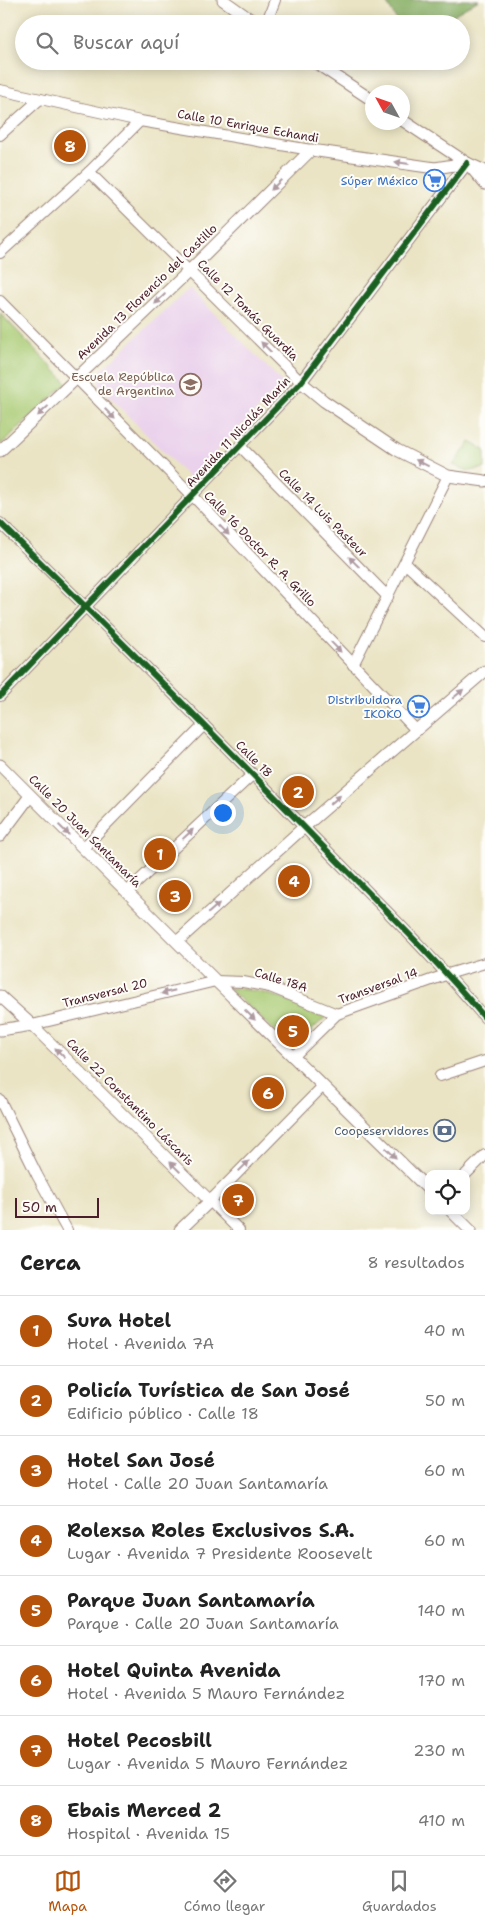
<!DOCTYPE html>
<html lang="es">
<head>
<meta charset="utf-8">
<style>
  body { margin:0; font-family:"Shantell Sans",sans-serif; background:#f2f2f2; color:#222 }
  .controls { position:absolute; right:15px; bottom:15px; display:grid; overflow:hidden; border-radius:10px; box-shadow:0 2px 12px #0003 }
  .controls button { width:45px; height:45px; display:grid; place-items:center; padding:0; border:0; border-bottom:1px solid #e0e0e0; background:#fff; color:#222; font:25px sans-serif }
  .compass { position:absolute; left:365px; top:85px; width:45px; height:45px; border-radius:50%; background:#fff; box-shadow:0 2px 12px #0003; rotate:310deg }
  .scale { position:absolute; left:15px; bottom:12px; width:84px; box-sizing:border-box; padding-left:5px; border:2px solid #4a1f2b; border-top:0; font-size:14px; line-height:18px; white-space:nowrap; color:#4a1f2b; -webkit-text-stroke:4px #fdfcf7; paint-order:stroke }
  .you { position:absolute; left:222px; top:812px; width:18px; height:18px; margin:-12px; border:4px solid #fff; border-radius:50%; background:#1a73e8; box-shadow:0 0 0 8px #1a73e833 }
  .badge { display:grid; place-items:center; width:32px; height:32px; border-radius:50%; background:#b45309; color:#fff; font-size:16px; font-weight:700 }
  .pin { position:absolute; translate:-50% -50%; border:2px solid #fff; box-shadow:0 1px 5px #0006 }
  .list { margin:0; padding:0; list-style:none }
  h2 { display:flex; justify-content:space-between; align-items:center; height:65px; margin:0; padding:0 20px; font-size:21px }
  h2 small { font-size:16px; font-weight:400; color:#767676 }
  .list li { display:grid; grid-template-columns:32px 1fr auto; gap:15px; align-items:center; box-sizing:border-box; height:70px; padding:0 20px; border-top:1px solid #e0e0e0 }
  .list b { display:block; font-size:19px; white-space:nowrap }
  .list p { margin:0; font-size:16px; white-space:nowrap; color:#767676 }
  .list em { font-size:16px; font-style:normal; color:#767676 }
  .icon { flex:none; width:28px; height:28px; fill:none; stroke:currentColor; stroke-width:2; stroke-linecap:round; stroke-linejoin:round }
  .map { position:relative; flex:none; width:485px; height:1230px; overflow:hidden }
  .search { position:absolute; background:#fff; box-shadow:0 2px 12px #0003; left:15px; right:15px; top:15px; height:55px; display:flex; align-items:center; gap:12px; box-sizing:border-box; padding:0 18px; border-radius:28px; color:#767676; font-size:19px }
  .sheet { height:625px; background:#fff }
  nav { display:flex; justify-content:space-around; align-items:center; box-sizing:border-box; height:70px; border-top:1px solid #e0e0e0; background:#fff; font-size:14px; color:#767676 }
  nav a { display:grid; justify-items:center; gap:2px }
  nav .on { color:#b45309 }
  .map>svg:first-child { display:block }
  .built { fill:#ead1ec }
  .green { fill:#a8ca72; stroke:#79744e }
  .forest { fill:#86ae64; stroke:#686648 }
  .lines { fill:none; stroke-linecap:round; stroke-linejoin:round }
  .minor-casing { stroke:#9a8278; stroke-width:12 }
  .tertiary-casing { stroke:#9a8278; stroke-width:13 }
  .minor { stroke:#fff; stroke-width:10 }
  .tertiary { stroke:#fff; stroke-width:11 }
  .cycleway-casing { stroke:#fdfcf7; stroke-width:9 }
  .cycleway { stroke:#1b5e20; stroke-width:6 }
  .oneway { fill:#ae9aa0 }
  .labels { text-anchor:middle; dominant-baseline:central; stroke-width:4; stroke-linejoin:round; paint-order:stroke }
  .street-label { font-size:12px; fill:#4a1f2b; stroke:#fdfcf7 }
  .shop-label { font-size:12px; fill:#366cbe; stroke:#fdfcf7; text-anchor:end }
  .education-label { font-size:12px; fill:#785e54; stroke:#fdfcf7; text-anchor:end }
  .service-label { font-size:12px; fill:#4e5e75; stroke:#fdfcf7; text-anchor:end }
</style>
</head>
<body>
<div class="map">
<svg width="485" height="1230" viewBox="0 0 485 1230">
  <rect width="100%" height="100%" fill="#fdfcf7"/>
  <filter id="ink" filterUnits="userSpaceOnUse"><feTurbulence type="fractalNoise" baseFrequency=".02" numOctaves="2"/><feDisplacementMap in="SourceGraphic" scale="10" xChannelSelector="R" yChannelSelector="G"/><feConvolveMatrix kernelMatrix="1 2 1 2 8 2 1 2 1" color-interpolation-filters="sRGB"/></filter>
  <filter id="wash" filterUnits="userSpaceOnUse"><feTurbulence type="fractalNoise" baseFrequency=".0096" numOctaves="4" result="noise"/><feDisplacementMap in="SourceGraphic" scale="20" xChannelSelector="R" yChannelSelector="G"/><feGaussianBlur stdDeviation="1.12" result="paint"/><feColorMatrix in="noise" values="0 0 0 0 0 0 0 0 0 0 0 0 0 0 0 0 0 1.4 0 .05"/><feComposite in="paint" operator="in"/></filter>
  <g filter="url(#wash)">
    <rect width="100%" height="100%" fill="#eae4c4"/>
    <polygon class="built" points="189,288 283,383 190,479 99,386 99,372"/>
    <g class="green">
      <polygon points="0,313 67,383 0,445"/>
      <polygon points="470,442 485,450 485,468 469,471 453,465"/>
      <path d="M228 988C263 989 295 1003 328 1015L293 1047Z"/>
    </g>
    <polygon class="forest" points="385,0 479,0 455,14 448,24 426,22 399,24"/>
  </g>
  <g filter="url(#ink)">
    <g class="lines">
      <defs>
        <g id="minor">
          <polyline points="266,24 275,0"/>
          <polyline points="0,90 140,121 311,150"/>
          <polyline points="0,135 40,99"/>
          <polyline points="0,253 89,172 140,121"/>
          <polyline points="0,301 193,496 416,730"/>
          <polyline points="240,446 388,597"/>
          <path d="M0 523C103 623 205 725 305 828 366 891 429 951 485 1018"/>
          <polyline points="406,564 485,637"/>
          <polyline points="353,665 448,476"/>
          <polyline points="0,696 301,382 89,172"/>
          <polyline points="83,848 204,725"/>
          <polyline points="127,892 253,774"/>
          <polyline points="32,1025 216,981 243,982 270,987 337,1014"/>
          <polyline points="293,1057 337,1014 448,974 485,963"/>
          <polyline points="440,1076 485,1061"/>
          <polyline points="0,1100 37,1175 67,1230"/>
          <polyline points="466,1174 485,1155"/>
          <polyline points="239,1230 210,1201 323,1086"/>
        </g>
        <g id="tertiary">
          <polyline points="223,0 257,24"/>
          <polyline points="313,61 372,100"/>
          <polyline points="402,120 467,163 485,171"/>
          <polyline points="467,163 301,382 324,401 397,450 448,476 485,481"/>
          <polyline points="469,165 485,184"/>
          <polyline points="0,451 189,271 311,150 435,168 467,163"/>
          <polyline points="0,765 216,981 429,1190"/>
          <polyline points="0,836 30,796"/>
          <polyline points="178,941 304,827 485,671"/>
          <polyline points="0,996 32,1025 210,1201 180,1230"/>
          <polyline points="0,1030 32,1025"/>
          <polyline points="451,1211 470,1230"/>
        </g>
      </defs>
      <use href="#minor" class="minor-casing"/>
      <use href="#tertiary" class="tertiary-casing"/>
      <use href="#minor" class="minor"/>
      <use href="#tertiary" class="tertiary"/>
      <defs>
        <g id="cycleway">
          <path d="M0 523C103 623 205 725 305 828 366 891 429 951 485 1018"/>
          <polyline points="0,696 301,382 467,163"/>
        </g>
      </defs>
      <use href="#cycleway" class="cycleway-casing"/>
      <use href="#cycleway" class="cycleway"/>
    </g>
    <defs><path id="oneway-solid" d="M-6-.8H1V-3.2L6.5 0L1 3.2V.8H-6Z" transform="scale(1.25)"/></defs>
    <g class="oneway">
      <use href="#oneway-solid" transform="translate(402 163) rotate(-172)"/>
      <use href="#oneway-solid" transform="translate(276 185) rotate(135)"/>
      <use href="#oneway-solid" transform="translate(160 299) rotate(136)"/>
      <use href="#oneway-solid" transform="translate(266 347) rotate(-135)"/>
      <use href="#oneway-solid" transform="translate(43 411) rotate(137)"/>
      <use href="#oneway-solid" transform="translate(110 414) rotate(45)"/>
      <use href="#oneway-solid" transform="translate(422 463) rotate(-153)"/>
      <use href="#oneway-solid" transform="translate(224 530) rotate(46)"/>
      <use href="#oneway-solid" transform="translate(354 562) rotate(-135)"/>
      <use href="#oneway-solid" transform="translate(336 647) rotate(46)"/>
      <use href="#oneway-solid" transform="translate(458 694) rotate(-40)"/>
      <use href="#oneway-solid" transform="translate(335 800) rotate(-41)"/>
      <use href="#oneway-solid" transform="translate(64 830) rotate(44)"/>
      <use href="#oneway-solid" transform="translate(188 834) rotate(-43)"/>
      <use href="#oneway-solid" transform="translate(214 908) rotate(-42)"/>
      <use href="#oneway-solid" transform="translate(168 992) rotate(166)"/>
      <use href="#oneway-solid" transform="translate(250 1015) rotate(44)"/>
      <use href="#oneway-solid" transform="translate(60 1053) rotate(-135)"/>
      <use href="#oneway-solid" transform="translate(391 1153) rotate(44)"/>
      <use href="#oneway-solid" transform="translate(244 1166) rotate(-45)"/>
      <use href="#oneway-solid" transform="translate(175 1167) rotate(-135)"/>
    </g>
  </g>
  <defs>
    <symbol id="supermarket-ring" viewBox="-11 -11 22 22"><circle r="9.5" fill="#fdfcf7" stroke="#3f7fe0" stroke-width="1.5"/><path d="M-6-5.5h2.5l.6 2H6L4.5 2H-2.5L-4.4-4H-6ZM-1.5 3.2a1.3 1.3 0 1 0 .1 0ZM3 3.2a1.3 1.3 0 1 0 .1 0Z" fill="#3f7fe0"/></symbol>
    <symbol id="school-ring" viewBox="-11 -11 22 22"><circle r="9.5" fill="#fdfcf7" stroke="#8d6e63" stroke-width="1.5"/><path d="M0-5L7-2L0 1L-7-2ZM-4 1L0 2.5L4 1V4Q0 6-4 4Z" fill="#8d6e63"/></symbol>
    <symbol id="bank-ring" viewBox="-11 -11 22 22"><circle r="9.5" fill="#fdfcf7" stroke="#5c6f8a" stroke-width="1.5"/><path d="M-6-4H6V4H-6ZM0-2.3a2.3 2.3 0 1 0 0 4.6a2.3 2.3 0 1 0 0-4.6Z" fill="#5c6f8a"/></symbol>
  </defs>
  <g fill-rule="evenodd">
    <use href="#supermarket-ring" x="422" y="168" width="25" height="25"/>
    <use href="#school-ring" x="178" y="372" width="25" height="25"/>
    <use href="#supermarket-ring" x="406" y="694" width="25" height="25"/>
    <use href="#bank-ring" x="432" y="1118" width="25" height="25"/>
  </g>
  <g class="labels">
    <g class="street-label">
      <text transform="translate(248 126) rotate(10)">Calle 10 Enrique Echandi</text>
      <text transform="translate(147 292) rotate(-44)">Avenida 13 Florencio del Castillo</text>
      <text transform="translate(248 310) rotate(45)">Calle 12 Tomás Guardia</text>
      <text transform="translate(238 432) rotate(-47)">Avenida 11 Nicolás Marín</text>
      <text transform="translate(323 513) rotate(45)">Calle 14 Luis Pasteur</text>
      <text transform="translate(260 549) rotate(46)">Calle 16 Doctor R. A. Grillo</text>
      <text transform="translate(254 759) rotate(45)">Calle 18</text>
      <text transform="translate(85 831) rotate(45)">Calle 20 Juan Santamaría</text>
      <text transform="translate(281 980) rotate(17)">Calle 18A</text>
      <text transform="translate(378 986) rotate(-20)">Transversal 14</text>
      <text transform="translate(105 993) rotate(-14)">Transversal 20</text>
      <text transform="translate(130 1102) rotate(45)">Calle 22 Constantino Láscaris</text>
    </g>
    <g class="shop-label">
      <text x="418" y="181">Súper México</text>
      <text x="402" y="700">Distribuidora<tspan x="402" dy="14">IKOKO</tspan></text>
    </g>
    <g class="education-label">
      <text x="174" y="377">Escuela República<tspan x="174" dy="14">de Argentina</tspan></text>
    </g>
    <g class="service-label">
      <text x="429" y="1131">Coopeservidores</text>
    </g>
  </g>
</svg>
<div class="controls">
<button><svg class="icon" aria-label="locate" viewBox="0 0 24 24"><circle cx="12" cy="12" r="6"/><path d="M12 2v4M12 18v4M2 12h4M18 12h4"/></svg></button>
</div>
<svg class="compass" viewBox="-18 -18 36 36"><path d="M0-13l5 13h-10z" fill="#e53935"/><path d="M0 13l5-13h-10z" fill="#767676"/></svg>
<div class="scale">50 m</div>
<div class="you"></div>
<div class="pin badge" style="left:160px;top:854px">1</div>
<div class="pin badge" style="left:298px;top:792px">2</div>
<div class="pin badge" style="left:175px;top:896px">3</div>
<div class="pin badge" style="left:294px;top:881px">4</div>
<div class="pin badge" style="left:293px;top:1031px">5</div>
<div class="pin badge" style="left:268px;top:1093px">6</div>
<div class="pin badge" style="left:238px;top:1200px">7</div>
<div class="pin badge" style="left:70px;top:146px">8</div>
<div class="search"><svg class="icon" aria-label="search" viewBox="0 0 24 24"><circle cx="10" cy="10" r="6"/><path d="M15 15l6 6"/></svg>Buscar aquí</div>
</div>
<section class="sheet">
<h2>Cerca<small>8 resultados</small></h2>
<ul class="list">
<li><span class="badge">1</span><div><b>Sura Hotel</b><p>Hotel · Avenida 7A</p></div><em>40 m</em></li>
<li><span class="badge">2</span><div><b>Policía Turística de San José</b><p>Edificio público · Calle 18</p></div><em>50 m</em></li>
<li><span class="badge">3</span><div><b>Hotel San José</b><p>Hotel · Calle 20 Juan Santamaría</p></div><em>60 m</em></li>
<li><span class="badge">4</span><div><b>Rolexsa Roles Exclusivos S.A.</b><p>Lugar · Avenida 7 Presidente Roosevelt</p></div><em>60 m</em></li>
<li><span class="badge">5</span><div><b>Parque Juan Santamaría</b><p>Parque · Calle 20 Juan Santamaría</p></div><em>140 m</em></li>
<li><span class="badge">6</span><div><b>Hotel Quinta Avenida</b><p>Hotel · Avenida 5 Mauro Fernández</p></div><em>170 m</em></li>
<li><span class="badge">7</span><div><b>Hotel Pecosbill</b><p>Lugar · Avenida 5 Mauro Fernández</p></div><em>230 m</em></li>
<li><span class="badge">8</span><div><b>Ebais Merced 2</b><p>Hospital · Avenida 15</p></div><em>410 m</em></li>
</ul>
</section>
<nav>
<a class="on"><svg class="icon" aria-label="map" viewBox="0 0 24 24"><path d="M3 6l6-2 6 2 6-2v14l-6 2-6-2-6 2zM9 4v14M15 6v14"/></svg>Mapa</a>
<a><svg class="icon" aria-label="directions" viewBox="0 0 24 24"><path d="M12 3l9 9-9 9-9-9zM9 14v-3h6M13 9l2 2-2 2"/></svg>Cómo llegar</a>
<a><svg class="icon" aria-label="saved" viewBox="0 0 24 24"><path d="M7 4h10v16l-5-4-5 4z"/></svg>Guardados</a>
</nav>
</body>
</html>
